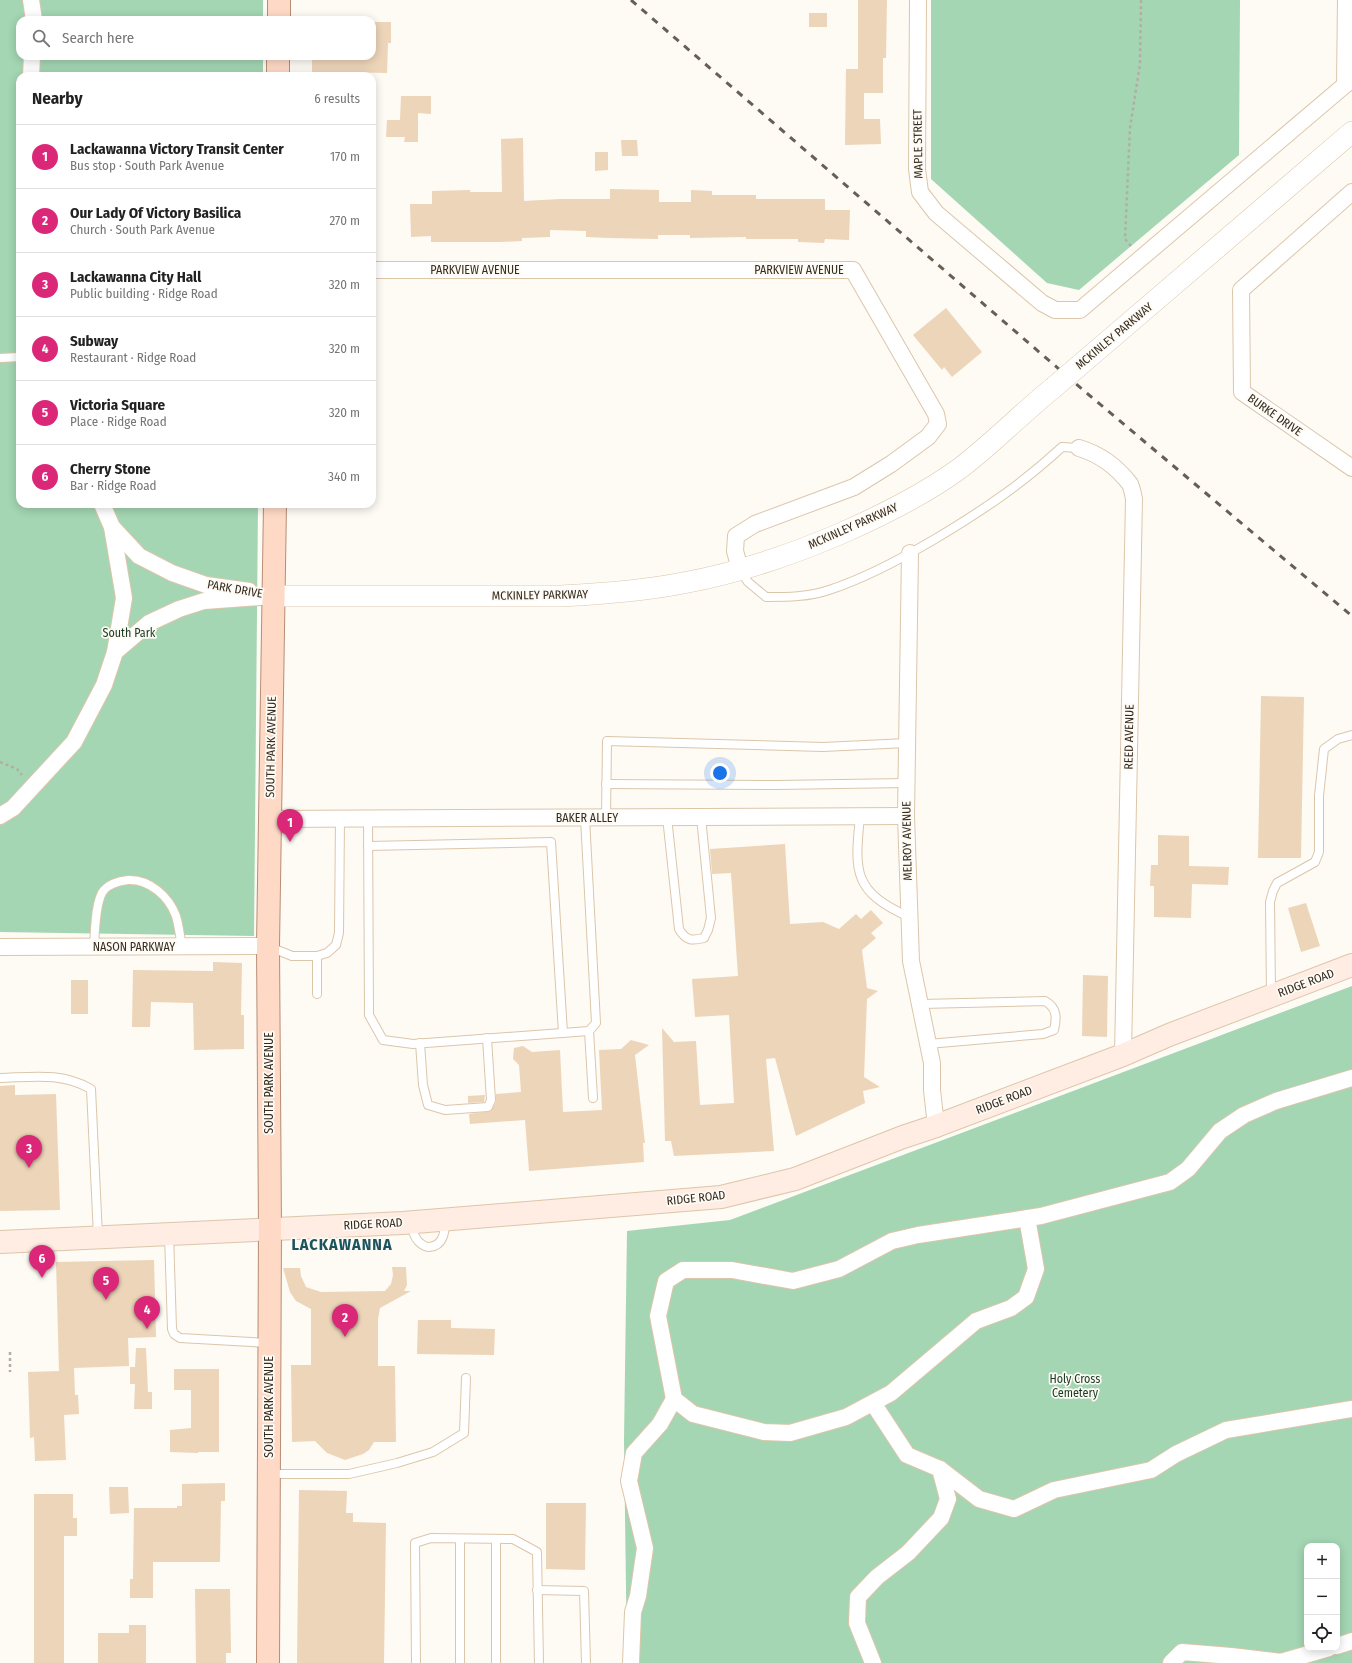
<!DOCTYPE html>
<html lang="en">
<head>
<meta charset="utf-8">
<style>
  body { margin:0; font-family:"Fira Sans Condensed",sans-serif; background:#f2f2f2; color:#222 }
  .controls { position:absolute; right:12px; bottom:12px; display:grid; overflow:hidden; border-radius:8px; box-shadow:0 2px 10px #0003 }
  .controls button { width:36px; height:36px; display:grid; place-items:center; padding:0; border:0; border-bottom:1px solid #e0e0e0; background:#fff; color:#222; font:20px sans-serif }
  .you { position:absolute; left:720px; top:773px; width:14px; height:14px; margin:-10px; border:3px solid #fff; border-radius:50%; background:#1a73e8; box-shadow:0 0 0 6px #1a73e833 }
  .badge { display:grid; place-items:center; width:26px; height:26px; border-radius:50%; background:#db2777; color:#fff; font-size:13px; font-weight:700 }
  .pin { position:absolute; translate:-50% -33px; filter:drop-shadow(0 1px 2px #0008) }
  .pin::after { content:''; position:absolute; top:21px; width:14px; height:12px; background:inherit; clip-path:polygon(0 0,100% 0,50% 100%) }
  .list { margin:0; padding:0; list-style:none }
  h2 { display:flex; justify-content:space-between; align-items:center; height:52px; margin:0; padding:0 16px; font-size:17px }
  h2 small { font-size:13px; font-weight:400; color:#767676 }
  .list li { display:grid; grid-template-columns:26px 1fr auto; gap:12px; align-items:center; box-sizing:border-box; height:64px; padding:0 16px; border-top:1px solid #e0e0e0 }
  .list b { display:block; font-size:15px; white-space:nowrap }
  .list p { margin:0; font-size:13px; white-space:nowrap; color:#767676 }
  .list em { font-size:13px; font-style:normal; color:#767676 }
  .icon { flex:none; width:22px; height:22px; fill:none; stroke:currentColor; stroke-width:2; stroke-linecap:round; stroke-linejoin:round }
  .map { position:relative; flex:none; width:1352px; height:1663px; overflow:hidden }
  .search { position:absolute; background:#fff; box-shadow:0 2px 10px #0003; left:16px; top:16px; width:360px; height:44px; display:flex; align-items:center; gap:10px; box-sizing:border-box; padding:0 14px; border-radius:12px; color:#767676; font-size:15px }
  .panel { position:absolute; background:#fff; box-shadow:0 2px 10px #0003; left:16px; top:72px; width:360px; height:436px; border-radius:12px }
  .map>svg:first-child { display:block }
  .green { fill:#a4d6b3; fill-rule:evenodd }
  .building { fill:#edd5b9 }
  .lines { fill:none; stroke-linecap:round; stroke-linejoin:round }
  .service-casing { stroke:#dcc6aa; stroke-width:10 }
  .minor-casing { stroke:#dcc6aa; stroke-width:18 }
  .tertiary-casing { stroke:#dcc6aa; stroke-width:22 }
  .secondary-casing { stroke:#dcc6aa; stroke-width:24 }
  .primary-casing { stroke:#b88d74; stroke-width:24 }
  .path { stroke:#b3ada6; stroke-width:2.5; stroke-dasharray:3 3; stroke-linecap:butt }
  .service { stroke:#fff; stroke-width:8 }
  .minor { stroke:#fff; stroke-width:16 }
  .tertiary { stroke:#fff; stroke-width:21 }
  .secondary { stroke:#ffece2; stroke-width:22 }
  .primary { stroke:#fedac6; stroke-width:22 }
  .rail { stroke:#675f55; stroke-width:3; stroke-dasharray:7 7; stroke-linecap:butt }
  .tertiary-bridge-casing { stroke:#dcc6aa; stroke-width:22; stroke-linecap:butt }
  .tertiary-bridge { stroke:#fff; stroke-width:21 }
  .labels { text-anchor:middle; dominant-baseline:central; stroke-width:3.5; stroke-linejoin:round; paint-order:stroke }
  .street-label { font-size:12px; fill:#352c21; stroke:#fefaf4 }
  .park-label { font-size:12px; fill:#173b24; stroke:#fefaf4 }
  .district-label { font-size:16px; font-weight:bold; letter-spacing:1px; fill:#1b545e; stroke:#fefaf4 }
</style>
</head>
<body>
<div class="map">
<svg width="1352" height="1663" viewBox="0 0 1352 1663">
  <rect width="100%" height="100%" fill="#fefaf4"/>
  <g class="green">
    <polygon points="0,0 263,0 263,20 20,20 20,56 263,56 263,76 20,76 20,504 258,504 254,936 0,932"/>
    <polygon points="931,0 1240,0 1239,155 1079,290 1047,283 931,179"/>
    <path d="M1352 986V1663H627L624 1440 627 1231 730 1220ZM1307 1546H1337V1648H1307Z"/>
  </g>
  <g class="building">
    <polygon points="858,0 887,0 886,58 883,58 883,93 864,93 864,119 880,119 881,144 845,145 846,69 858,69"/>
    <rect x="809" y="13" width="18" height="14"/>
    <polygon points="372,22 391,22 391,43 388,43 387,73 348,72 348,76 312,76 312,56 372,56"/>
    <polygon points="401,96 431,96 431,114 418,113 418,142 404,142 405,137 386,137 387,120 400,120"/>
    <polygon points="523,138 524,201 560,199 610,199 610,189 659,190 659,202 691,202 691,190 712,191 712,195 756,195 756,199 825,199 825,210 850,210 849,240 825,239 824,243 798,242 798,239 746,239 746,237 690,238 690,235 658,235 658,239 610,238 586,237 586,231 550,230 550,237 522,238 522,241 500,242 431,242 431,236 411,237 410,204 432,204 432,191 470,190 470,192 502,192 501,139"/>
    <polygon points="621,140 637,140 638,156 622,156"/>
    <polygon points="595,152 608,152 608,170 595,171"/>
    <polygon points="946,308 982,352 952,377 944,367 942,370 913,335"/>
    <polygon points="1261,696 1304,697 1301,858 1258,858"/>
    <polygon points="1158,835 1189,836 1189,866 1229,867 1228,885 1192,884 1191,918 1154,917 1154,886 1150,886 1151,865 1158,865"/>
    <polygon points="785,844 790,924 823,922 839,929 856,914 861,919 871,910 883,923 871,933 876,938 862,950 867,988 878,991 867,999 864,1077 880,1087 863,1091 865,1103 796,1136 775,1058 766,1059 774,1151 674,1156 671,1141 665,1141 662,1028 674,1042 696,1041 700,1105 734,1103 729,1015 695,1017 692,979 738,976 731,873 712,874 710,849"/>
    <polygon points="1306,903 1320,946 1301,952 1288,908"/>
    <polygon points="213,962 242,963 241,1015 244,1015 244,1049 194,1050 193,1003 151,1002 150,1027 132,1027 133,970 213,971"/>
    <polygon points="1083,975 1108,976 1107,1037 1082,1036"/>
    <rect x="71" y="980" width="17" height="34"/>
    <polygon points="631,1040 649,1045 635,1055 645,1143 643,1143 644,1162 529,1171 525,1120 470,1124 469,1114 491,1111 496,1102 496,1094 521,1092 519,1065 513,1059 514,1048 523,1046 532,1052 560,1050 563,1112 602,1110 599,1050 621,1049"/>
    <polygon points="15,1085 15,1095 56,1094 60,1210 0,1211 0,1086"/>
    <polygon points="485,1095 484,1102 468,1103 468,1096"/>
    <polygon points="154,1260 156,1337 128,1338 129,1366 74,1368 75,1395 78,1395 79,1414 64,1415 66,1460 35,1461 34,1437 30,1438 28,1372 59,1371 56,1262"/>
    <polygon points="392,1267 406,1267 407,1285 404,1291 411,1291 380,1308 378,1319 378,1366 395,1366 396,1442 374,1442 369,1450 363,1454 345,1460 327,1453 315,1441 292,1442 291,1365 311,1365 311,1309 296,1301 290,1292 283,1268 300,1268 301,1276 306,1287 321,1292 385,1291 391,1284 393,1275"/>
    <polygon points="418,1320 451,1320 451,1328 495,1329 494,1355 417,1354"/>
    <polygon points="136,1348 146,1348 148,1392 152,1392 152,1409 134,1409 135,1384 130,1384 130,1367 135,1367"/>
    <polygon points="174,1369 219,1369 219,1452 198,1452 198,1453 170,1452 170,1430 191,1428 191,1390 174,1390"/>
    <polygon points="225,1483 225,1501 221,1501 220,1562 153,1562 153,1598 130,1598 130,1579 133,1579 134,1508 177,1508 177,1506 182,1506 182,1484"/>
    <polygon points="109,1487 128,1487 129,1513 110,1514"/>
    <polygon points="299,1490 347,1491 346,1513 353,1513 353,1522 386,1523 384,1663 297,1663"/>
    <polygon points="34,1494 73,1494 73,1518 77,1518 77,1536 64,1536 64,1663 34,1663"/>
    <polygon points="546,1503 586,1503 585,1570 546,1569"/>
    <polygon points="195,1589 230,1589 231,1653 226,1653 226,1663 196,1663"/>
    <polygon points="129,1625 146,1625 146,1663 98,1663 98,1633 129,1633"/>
  </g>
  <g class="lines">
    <defs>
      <g id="service">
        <polyline points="0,358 20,357"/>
        <path d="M741 571 748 582 766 597C787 597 809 597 829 590 866 578 901 559 935 539 982 511 1022 484 1062 447L1079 448"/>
        <polyline points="606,784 777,785 906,783"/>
        <path d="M667 817 679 929C686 941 692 941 704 938L708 930 711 918 701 817"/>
        <path d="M860 817C854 873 854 892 909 917"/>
        <polyline points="368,818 369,1015 383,1040 413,1044 589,1031 596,1023 585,818"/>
        <polyline points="606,818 607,741 823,747 907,743"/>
        <polyline points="368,846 551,842 563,1033"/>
        <path d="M94 947C95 933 95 900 104 890 110 883 120 881 128 880 150 879 169 897 176 916 179 926 180 937 182 947"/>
        <polyline points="270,947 292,956 317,956 327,953 336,945 339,933 340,818"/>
        <polyline points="317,956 317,994"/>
        <polyline points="1271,994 1270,902 1273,891 1277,883 1315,862 1319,852 1319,796 1324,749 1338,739 1352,735"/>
        <path d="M921 1004 1045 1001C1057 1008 1057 1017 1054 1030L1043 1034 928 1044"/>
        <polyline points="589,1031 593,1098"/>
        <polyline points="420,1043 423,1085 428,1105 445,1110 488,1107 491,1100 487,1038"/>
        <path d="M0 1078C33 1077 61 1072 91 1089L98 1236"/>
        <path d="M411 1223C412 1229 414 1236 418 1241 421 1244 425 1247 429 1247 444 1246 445 1231 445 1220"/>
        <polyline points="169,1234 172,1329 174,1334 180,1338 269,1343"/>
        <polyline points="270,1474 349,1474 397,1463 433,1452 464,1433 466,1378"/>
        <polyline points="460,1539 460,1663"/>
        <polyline points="496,1539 496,1663"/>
        <polyline points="537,1590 584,1591 586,1663"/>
        <polyline points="416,1663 415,1543 431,1538 513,1539 537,1552 539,1663"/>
      </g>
      <g id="minor">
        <polyline points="31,0 34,20"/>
        <polyline points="918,0 917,169 920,192 936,213 1042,303 1055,310 1080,310 1352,79"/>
        <polyline points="31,76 32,56"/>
        <polyline points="1345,85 1346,0"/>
        <polyline points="1352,192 1241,290 1242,392 1352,468"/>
        <polyline points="372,270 853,270 936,414 938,424 928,437 891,464 854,487 755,524 736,536 735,551 740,569"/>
        <path d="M1079 448C1099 454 1117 467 1130 484 1132 488 1133 494 1134 499L1123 1055"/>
        <polyline points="102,504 112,527 139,556 172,573 206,585 249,591"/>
        <polyline points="112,527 124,598 115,652"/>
        <polyline points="910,553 906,816 911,961 932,1063 932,1090 936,1126"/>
        <polyline points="0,816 13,808 74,742 104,685 115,652 149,623 179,609 204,601 274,596"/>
        <polyline points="269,819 906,816"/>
        <polyline points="0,947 268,946"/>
        <polyline points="1027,1218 1036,1269 1026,1297 1011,1308 976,1321 891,1393 846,1417 790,1433 764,1432 693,1414 674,1399 658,1316 666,1281 683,1270 732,1270 793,1281 839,1269 892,1241 918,1235 1041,1216 1170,1182 1188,1169 1220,1131 1244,1115 1276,1101 1352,1078"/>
        <polyline points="873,1403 907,1455 940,1469 979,1499 1014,1509 1054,1490 1151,1470 1176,1454 1226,1430 1352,1409"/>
        <polyline points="1337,1646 1352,1641"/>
        <polyline points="631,1663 633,1612 638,1596 645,1548 629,1481 634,1453 660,1424 674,1399"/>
        <polyline points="873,1663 857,1623 858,1597 877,1577 908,1553 941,1518 948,1499 940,1469"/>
        <polyline points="1171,1663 1182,1652 1231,1656 1281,1662 1329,1648"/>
      </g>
      <g id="tertiary">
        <polyline points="1094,353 1352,132"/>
        <path d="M274 596H560C601 594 643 591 683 583 738 573 791 555 842 533 883 515 923 495 959 469 992 444 1021 414 1053 388"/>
      </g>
      <polyline id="secondary" points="0,1242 403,1223 721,1197 795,1179 903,1137 936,1126 1123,1055 1169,1035 1352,965"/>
      <g id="primary">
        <polyline points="279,20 279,0"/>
        <polyline points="278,76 278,56"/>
        <polyline points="268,1663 270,1229 268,946 275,504"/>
      </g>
    </defs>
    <use href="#service" class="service-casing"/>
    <use href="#minor" class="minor-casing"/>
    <use href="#tertiary" class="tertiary-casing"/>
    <use href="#secondary" class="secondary-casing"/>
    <use href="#primary" class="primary-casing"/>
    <g class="path">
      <polyline points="1131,246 1125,239 1130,128 1140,64 1141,0"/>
      <polyline points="0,762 17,769 22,775"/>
      <polyline points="10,1352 10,1372"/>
    </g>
    <use href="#service" class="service"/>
    <use href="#minor" class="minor"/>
    <use href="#tertiary" class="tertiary"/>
    <use href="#secondary" class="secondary"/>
    <use href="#primary" class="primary"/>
    <polyline class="rail" points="631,0 1089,395 1352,616"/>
    <defs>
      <polyline id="tertiary-bridge" points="1053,388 1094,353"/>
    </defs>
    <use href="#tertiary-bridge" class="tertiary-bridge-casing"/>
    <use href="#tertiary-bridge" class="tertiary-bridge"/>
  </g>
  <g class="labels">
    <g class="street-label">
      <text transform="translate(918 144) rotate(-91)">MAPLE STREET</text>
      <text x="475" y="270">PARKVIEW AVENUE</text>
      <text x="799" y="270">PARKVIEW AVENUE</text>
      <text transform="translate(1114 336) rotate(-40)">MCKINLEY PARKWAY</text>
      <text transform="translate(1275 415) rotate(35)">BURKE DRIVE</text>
      <text transform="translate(853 526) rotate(-24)">MCKINLEY PARKWAY</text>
      <text transform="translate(235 589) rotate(10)">PARK DRIVE</text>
      <text transform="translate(540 595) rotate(-1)">MCKINLEY PARKWAY</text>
      <text transform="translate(1129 737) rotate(-89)">REED AVENUE</text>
      <text transform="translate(271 747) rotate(-89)">SOUTH PARK AVENUE</text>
      <text x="587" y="818">BAKER ALLEY</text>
      <text transform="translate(907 841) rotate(-91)">MELROY AVENUE</text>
      <text x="134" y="947">NASON PARKWAY</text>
      <text transform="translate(1306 983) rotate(-21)">RIDGE ROAD</text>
      <text transform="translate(269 1083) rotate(-90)">SOUTH PARK AVENUE</text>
      <text transform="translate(1004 1100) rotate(-21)">RIDGE ROAD</text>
      <text transform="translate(696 1198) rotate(-6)">RIDGE ROAD</text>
      <text transform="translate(373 1224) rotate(-3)">RIDGE ROAD</text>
      <text transform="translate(269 1407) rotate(-90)">SOUTH PARK AVENUE</text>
    </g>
    <g class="park-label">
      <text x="129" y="633">South Park</text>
      <text x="1075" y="1379">Holy Cross<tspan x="1075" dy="14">Cemetery</tspan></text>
    </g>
    <g class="district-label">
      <text x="342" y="1244">LACKAWANNA</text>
    </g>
  </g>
</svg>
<div class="controls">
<button>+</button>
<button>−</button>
<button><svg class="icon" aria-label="locate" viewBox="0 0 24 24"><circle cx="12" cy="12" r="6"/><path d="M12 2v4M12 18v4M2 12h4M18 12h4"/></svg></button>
</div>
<div class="you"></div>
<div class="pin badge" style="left:290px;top:842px">1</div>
<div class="pin badge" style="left:345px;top:1337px">2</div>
<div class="pin badge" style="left:29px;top:1168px">3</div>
<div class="pin badge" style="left:147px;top:1329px">4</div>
<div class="pin badge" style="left:106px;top:1300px">5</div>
<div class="pin badge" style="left:42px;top:1278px">6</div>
<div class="search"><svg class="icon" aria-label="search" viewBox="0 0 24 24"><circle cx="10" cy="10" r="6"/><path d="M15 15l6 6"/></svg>Search here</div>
<section class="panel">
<h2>Nearby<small>6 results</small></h2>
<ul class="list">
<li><span class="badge">1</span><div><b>Lackawanna Victory Transit Center</b><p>Bus stop · South Park Avenue</p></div><em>170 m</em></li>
<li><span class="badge">2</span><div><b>Our Lady Of Victory Basilica</b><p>Church · South Park Avenue</p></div><em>270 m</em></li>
<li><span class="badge">3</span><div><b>Lackawanna City Hall</b><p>Public building · Ridge Road</p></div><em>320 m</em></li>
<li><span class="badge">4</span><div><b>Subway</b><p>Restaurant · Ridge Road</p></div><em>320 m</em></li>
<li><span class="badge">5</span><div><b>Victoria Square</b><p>Place · Ridge Road</p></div><em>320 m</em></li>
<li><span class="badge">6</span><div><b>Cherry Stone</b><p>Bar · Ridge Road</p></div><em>340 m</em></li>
</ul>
</section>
</div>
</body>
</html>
